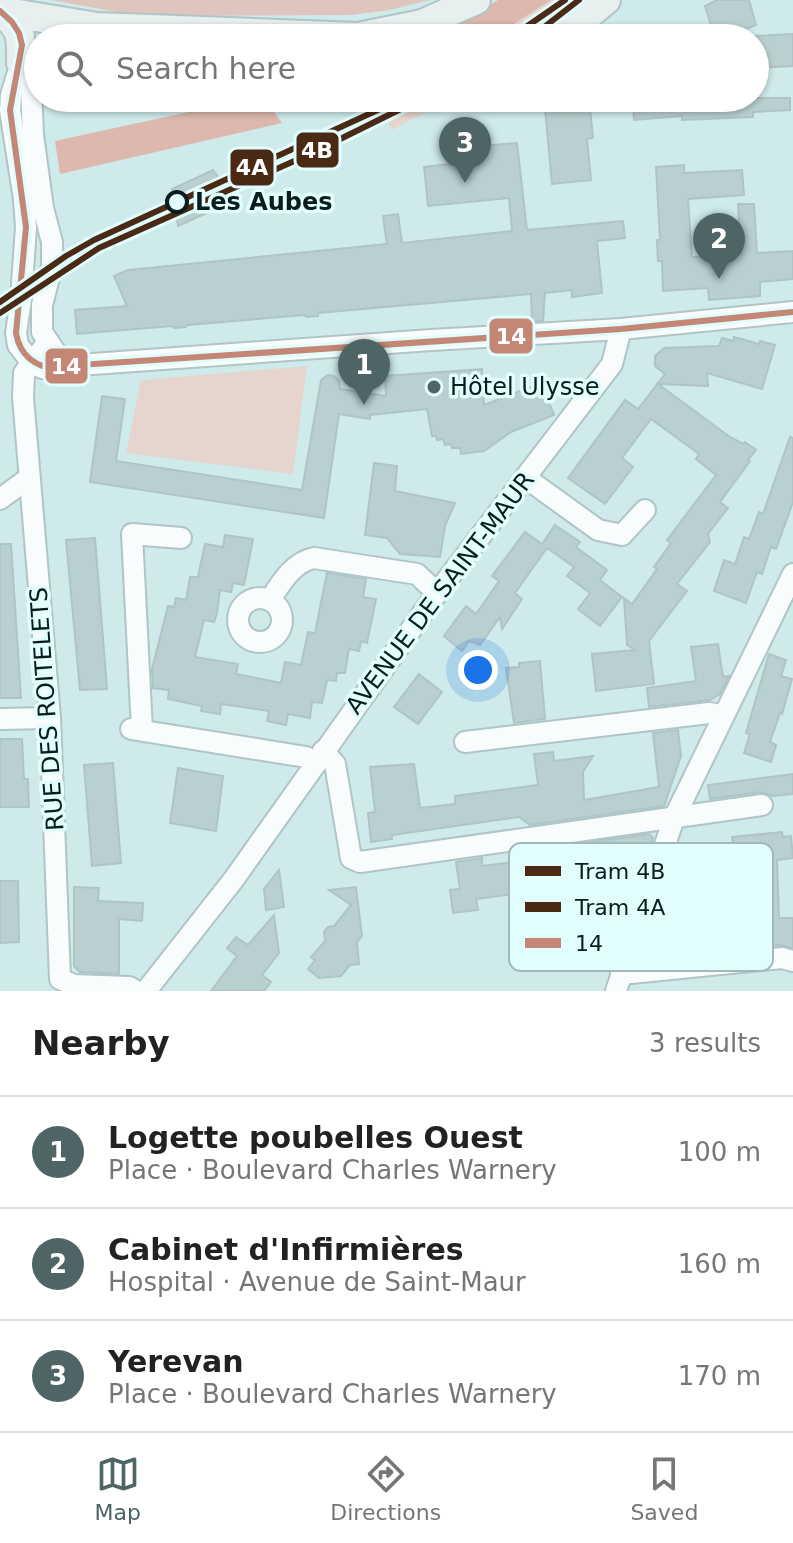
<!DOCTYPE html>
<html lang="en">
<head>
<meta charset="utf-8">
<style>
  body { margin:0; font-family:"DejaVu Sans",sans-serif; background:#f6f6f6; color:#222 }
  .you { position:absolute; left:478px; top:670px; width:28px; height:28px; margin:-20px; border:6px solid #fff; border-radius:50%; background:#1a73e8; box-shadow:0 0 0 12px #1a73e833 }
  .badge { display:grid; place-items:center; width:52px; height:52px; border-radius:50%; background:#4f6465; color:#fff; font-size:26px; font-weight:700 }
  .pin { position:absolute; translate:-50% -66px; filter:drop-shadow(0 2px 4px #0008) }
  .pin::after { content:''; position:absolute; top:42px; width:28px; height:24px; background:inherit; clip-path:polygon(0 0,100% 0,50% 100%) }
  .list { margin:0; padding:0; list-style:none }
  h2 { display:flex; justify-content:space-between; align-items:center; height:104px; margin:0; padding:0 32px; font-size:34px }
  h2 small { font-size:26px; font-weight:400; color:#767676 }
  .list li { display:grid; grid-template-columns:52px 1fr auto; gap:24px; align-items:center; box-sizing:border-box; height:112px; padding:0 32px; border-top:2px solid #e0e0e0 }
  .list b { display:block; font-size:30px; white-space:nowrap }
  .list p { margin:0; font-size:26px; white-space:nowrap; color:#767676 }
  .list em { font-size:26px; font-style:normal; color:#767676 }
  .icon { flex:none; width:44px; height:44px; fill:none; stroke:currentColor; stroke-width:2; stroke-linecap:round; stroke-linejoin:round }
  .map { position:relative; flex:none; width:793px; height:991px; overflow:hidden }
  .search { position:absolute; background:#fff; box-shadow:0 2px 6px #0004; left:24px; right:24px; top:24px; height:88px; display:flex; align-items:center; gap:20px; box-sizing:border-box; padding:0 28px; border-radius:44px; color:#767676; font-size:30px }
  .sheet { height:440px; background:#fff }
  nav { display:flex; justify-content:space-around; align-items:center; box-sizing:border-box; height:112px; border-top:2px solid #e0e0e0; background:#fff; font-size:22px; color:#767676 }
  nav a { display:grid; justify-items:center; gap:4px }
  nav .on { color:#4f6465 }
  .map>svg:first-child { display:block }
  .green { fill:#e6d5ce }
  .forest { fill:#dec6bf }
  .water { fill:#dcb8ae }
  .building { fill:#bacfcf; stroke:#afc4c4; stroke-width:2 }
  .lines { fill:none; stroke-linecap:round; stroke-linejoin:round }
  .minor-casing { stroke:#b0c5c5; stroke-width:24 }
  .secondary-casing { stroke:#b0c5c5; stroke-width:32 }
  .minor { stroke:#f8fcfc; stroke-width:20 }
  .secondary { stroke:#e8efef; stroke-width:28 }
  .bus-1-casing { stroke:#e1fdfd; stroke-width:12 }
  .bus-1 { stroke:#c48675; stroke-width:6 }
  .tram-1-casing { stroke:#e1fdfd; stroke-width:12 }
  .tram-2-casing { stroke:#e1fdfd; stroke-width:12 }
  .tram-1 { stroke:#4a2a15; stroke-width:6 }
  .tram-2 { stroke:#4a2a15; stroke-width:6 }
  .stop-dot { fill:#e1fdfd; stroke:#0a1c1d; stroke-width:4 }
  .poi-dot { fill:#4f6465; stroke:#e1fdfd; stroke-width:3 }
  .labels { text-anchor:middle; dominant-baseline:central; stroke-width:7; stroke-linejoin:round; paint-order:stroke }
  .stop-label { font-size:24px; font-weight:bold; fill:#0a1c1d; stroke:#e1fdfd; text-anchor:start }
  .poi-label { font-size:24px; fill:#0a1c1d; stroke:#e1fdfd; text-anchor:start }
  .street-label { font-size:24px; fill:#0a1c1d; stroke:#e1fdfd }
  .key { fill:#e1fdfd; stroke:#a0baba; stroke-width:2 }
  .key-label { font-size:22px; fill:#0a1c1d }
  .line-badge { stroke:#e1fdfd; stroke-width:3 }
  .badge-label { font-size:22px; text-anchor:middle; font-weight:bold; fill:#fff }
</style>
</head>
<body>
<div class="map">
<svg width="793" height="991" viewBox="0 0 793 991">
  <rect width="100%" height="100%" fill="#cfeaea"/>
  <g class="green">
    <polygon points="551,0 586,0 567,18 538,38 492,38"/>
    <polygon points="390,98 433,98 436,107 392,130 380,104"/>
    <polygon points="368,110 376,128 318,154 307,137"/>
    <polygon points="307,366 293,474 126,453 141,380"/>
  </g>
  <polygon class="forest" points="51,0 430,0 390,10 352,15 139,16"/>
  <g class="water">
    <polygon points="498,0 551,0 492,38 433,38"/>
    <polygon points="253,98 264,98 282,123 60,174 55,141"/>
  </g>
  <g class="building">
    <polygon points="717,0 749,0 756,25 725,38 715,38 705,6"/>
    <polygon points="793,34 793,66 755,68 755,36"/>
    <polygon points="544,98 589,98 593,138 587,139 591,180 552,184"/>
    <polygon points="633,98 790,98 790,110 753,112 753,117 682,120 682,116 634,120"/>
    <polygon points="517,143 527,230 623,221 625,238 597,241 602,293 572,297 572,290 545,293 543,321 532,321 531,294 318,313 318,316 306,317 305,315 187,325 186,327 174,328 173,326 77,334 75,310 127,306 114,276 128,270 387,244 383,216 398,214 402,243 512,231 509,198 428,206 424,167 450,164 450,159 466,157 466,153 483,152 483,146"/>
    <polygon points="684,165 684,173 742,170 744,195 688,199 692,257 741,254 738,204 754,204 757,253 793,251 793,279 760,282 760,296 709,300 708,288 663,291 662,261 658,261 657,240 660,240 656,167"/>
    <polygon points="213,170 235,200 178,226 172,189"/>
    <polygon points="734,337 759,344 760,341 775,345 762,389 707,373 708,386 658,384 730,437 743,444 745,442 756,450 748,460 750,461 720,502 728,508 708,534 710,542 677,584 687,591 649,641 654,684 596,691 592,654 635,650 627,645 624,598 632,604 657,569 654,567 671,543 667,540 716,475 696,459 699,454 651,419 622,458 633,467 605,504 568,478 625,400 638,409 665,374 655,366 655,356 664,348 719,346 722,338 733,341"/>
    <polygon points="482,369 484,405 541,383 554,415 511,432 484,451 461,454 460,448 452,448 451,444 445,445 443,439 437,440 436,436 432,436 427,409 370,415 370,419 339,414 324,518 90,482 102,396 125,399 116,461 302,490 321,380 328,375 334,376 339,381 340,389 386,396 385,376"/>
    <polygon points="790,437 793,438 793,502 776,549 771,547 762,574 757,572 746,603 714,591 724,560 735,564 744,537 749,539 759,512 763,514"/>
    <polygon points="374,463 397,466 395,491 455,503 445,526 440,557 400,554 387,538 365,535"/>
    <polygon points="555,525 580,542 576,547 607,570 600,580 622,597 600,626 578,609 590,593 567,576 574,567 547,548 515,593 522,599 502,629 500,617 480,645 469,641 462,651 444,636 466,606 476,614 499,581 492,576 525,532 542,544"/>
    <polygon points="225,535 253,539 244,585 233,583 231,592 220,590 217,613 214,622 204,620 195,657 238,664 236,674 281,683 285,662 301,665 308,632 315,633 327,573 366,579 363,597 376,599 367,643 361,641 359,651 349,649 345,673 337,673 336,681 327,680 322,703 312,702 310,718 288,714 286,725 267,721 269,711 221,704 220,714 201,711 202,706 168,699 169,690 153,688 152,669 168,606 174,607 176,598 186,600 190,577 198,577 205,544 223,547"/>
    <polygon points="95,538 107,689 80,690 66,540"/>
    <polygon points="0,544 11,544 21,698 0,698"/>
    <polygon points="718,644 723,677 729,676 720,694 710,700 649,707 647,688 696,681 691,647"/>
    <polygon points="769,654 786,660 781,676 792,679 782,714 780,713 770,742 776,745 771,762 744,753 750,734 746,733"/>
    <polygon points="540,661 545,719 514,723 506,668 519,667 519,663"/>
    <polygon points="419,674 442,692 418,724 394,707"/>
    <polygon points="678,730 681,756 664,806 530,825 519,817 392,835 392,839 371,842 368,813 375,812 370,767 414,764 420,808 455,804 455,796 538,785 534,754 553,752 554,761 593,756 583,772 584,800 659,787 653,733"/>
    <polygon points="0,739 22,739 24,779 28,779 29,807 0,807"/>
    <polygon points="113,763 121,863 92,866 84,765"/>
    <polygon points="178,768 223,776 216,831 170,823"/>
    <polygon points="793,774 793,794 772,796 760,792 710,799 708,785"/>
    <polygon points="782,832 783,837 791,836 793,858 777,860 779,918 793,918 793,948 781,945 679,955 671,879 677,878 675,860 695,858 696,864 705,864 707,881 695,882 699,926 763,920 760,873 753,874 752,866 736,868 732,837"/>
    <polygon points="649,834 653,838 623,929 603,932 604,939 582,942 579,921 592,920 588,887 605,885 599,843 556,847"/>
    <polygon points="568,855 571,872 535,878 536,891 476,899 478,910 453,913 450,890 460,889 456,862 482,858 482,866"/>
    <polygon points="279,870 284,907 266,910 264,889"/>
    <polygon points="0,881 18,881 19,942 0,943"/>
    <polygon points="74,887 99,888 98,901 143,903 142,921 119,919 119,974 80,972 74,966"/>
    <polygon points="356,887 362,936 357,942 359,964 350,965 341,976 319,978 308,969 315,960 311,957 325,941 324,932 328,927 334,926 351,905 329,890"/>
    <polygon points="274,915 279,953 262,975 271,982 264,991 211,991 237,956 227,948 236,937 248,945"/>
  </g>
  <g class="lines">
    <defs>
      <g id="minor">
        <polyline points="21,63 11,95 10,110 24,199 26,227 21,299 16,333 18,345 31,362 42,368 59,370 64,366 431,340 621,329 793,312"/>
        <polyline points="21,63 31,86 33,135 43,208 52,242 52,266 42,305 42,332 56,353"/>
        <polyline points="47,343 24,373 23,397 50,718 60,979 74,985 129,987 136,991"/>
        <polyline points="526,478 598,530 622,535 645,510"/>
        <polyline points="0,499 29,478"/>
        <circle cx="260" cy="620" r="22"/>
        <path d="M270 600C281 583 293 562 314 558L417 574 437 593"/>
        <polyline points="0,719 50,718"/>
        <polyline points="131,729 306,757 316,764"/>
        <polyline points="142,730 132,534 181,538"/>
        <polyline points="465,742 709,713 722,715"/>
        <polyline points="323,751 335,764 351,858 360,862 762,805"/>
        <polyline points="621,974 782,958 793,961"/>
        <polyline points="146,991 234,879 437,593 612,364 621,329"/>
        <polyline points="616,991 674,818 793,574"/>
      </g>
      <g id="secondary">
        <polyline points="0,11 97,27 358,37 422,24 476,0"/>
        <path d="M1 12C23 30 21 36 21 63"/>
        <polyline points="560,38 606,0"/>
      </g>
    </defs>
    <use href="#minor" class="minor-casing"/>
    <use href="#secondary" class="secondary-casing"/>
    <use href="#minor" class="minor"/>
    <use href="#secondary" class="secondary"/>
    <defs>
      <path id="bus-1" d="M0 11 12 22 19 33 22 45 10 110 26 227 16 333C20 357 36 367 59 370L64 366 621 329 793 312"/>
    </defs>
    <use href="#bus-1" class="bus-1-casing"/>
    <use href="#bus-1" class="bus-1"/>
    <defs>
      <g id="tram-1">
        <polyline points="530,38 579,0"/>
        <polyline points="0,313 99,248 310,154 423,98"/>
      </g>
      <g id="tram-2">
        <polyline points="510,38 565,0"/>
        <polyline points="0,302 66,256 94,240 404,98"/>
      </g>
    </defs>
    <use href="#tram-1" class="tram-1-casing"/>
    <use href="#tram-2" class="tram-2-casing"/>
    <use href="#tram-1" class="tram-1"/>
    <use href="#tram-2" class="tram-2"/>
  </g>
  <circle class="stop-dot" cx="177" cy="202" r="10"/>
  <circle class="poi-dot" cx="434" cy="387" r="8"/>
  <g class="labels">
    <g class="stop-label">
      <text x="195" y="202">Les Aubes</text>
    </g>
    <g class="poi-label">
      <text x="450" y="387">Hôtel Ulysse</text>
    </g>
    <g class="street-label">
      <text transform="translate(440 593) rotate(-53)">AVENUE DE SAINT-MAUR</text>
      <text transform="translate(47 709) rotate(-94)">RUE DES ROITELETS</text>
    </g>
  </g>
  <rect x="509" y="843" width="264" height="128" rx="12" class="key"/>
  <rect x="525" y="866" width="36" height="10" fill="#4a2a15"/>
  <rect x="525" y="902" width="36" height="10" fill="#4a2a15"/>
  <rect x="525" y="938" width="36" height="10" fill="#c48675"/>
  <g class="key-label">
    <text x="575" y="879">Tram 4B</text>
    <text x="575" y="915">Tram 4A</text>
    <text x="575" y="951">14</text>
  </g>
  <g class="line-badge">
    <rect x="295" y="131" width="45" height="38" rx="8" fill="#4a2a15"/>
    <rect x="229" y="148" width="46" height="39" rx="8" fill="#4a2a15"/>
    <rect x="488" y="317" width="46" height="38" rx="8" fill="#c48675"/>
    <rect x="44" y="347" width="45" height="38" rx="8" fill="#c48675"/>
  </g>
  <g class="badge-label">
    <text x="317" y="158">4B</text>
    <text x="252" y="175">4A</text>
    <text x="511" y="344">14</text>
    <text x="66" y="374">14</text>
  </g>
</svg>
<div class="you"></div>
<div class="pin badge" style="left:364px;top:405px">1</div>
<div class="pin badge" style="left:719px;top:279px">2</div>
<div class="pin badge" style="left:465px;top:183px">3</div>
<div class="search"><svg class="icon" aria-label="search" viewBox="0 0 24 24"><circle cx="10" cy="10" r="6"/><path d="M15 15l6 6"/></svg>Search here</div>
</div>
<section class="sheet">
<h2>Nearby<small>3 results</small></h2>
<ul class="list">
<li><span class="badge">1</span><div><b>Logette poubelles Ouest</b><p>Place · Boulevard Charles Warnery</p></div><em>100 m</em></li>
<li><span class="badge">2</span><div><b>Cabinet d'Infirmières</b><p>Hospital · Avenue de Saint-Maur</p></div><em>160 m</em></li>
<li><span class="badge">3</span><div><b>Yerevan</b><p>Place · Boulevard Charles Warnery</p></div><em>170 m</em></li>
</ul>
</section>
<nav>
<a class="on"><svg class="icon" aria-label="map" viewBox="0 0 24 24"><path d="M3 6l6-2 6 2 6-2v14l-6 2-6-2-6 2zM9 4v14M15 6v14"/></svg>Map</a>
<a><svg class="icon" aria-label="directions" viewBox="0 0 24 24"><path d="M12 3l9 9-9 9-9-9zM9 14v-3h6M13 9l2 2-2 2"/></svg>Directions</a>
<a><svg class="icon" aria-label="saved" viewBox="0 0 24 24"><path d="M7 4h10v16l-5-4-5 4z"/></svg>Saved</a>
</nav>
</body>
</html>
